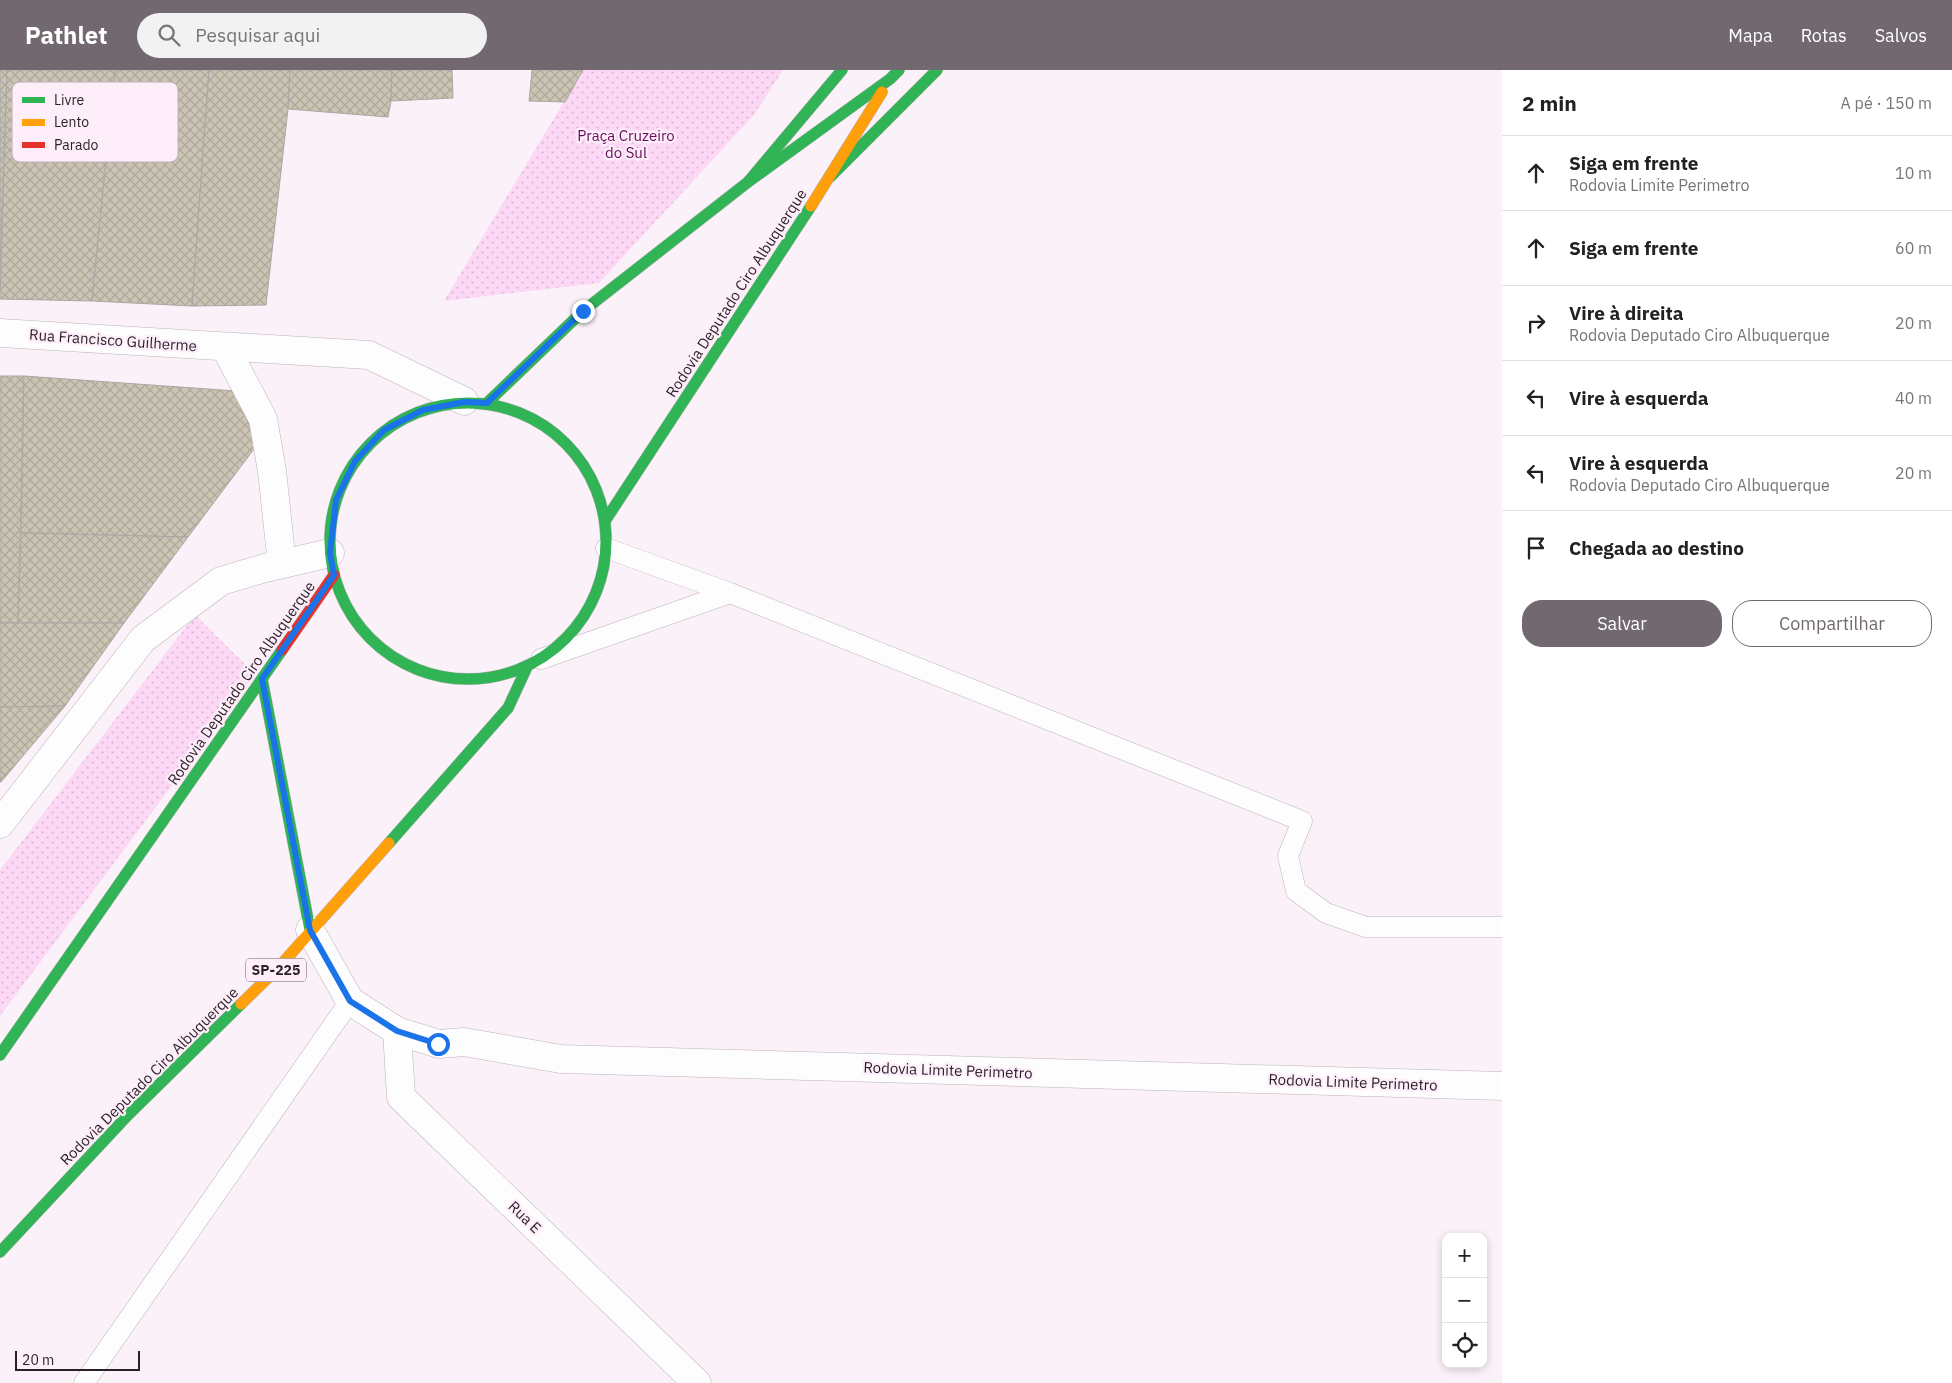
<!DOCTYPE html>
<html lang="pt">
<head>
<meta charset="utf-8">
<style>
  body { margin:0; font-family:"IBM Plex Sans",sans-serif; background:#f2f2f2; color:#222 }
  .controls { position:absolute; right:15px; bottom:15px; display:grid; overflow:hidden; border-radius:10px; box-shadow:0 2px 8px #0003 }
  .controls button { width:45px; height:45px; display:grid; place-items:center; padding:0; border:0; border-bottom:1px solid #e0e0e0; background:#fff; color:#222; font:25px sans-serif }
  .scale { position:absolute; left:15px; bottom:12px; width:125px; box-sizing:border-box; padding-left:5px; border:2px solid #281f27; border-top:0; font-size:14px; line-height:18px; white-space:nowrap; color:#281f27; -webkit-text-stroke:4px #feeefa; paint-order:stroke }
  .stop { position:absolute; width:15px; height:15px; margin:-11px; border:4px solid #1a73e8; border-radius:50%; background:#fff }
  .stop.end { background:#1a73e8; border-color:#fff; box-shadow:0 1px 5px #0008 }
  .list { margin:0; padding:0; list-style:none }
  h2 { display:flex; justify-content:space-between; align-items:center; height:65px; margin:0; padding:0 20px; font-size:21px }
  h2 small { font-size:16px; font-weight:400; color:#767676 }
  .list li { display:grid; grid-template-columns:32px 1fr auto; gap:15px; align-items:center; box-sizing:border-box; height:75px; padding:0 20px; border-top:1px solid #e0e0e0 }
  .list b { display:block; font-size:19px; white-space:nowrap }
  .list p { margin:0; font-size:16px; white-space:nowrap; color:#767676 }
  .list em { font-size:16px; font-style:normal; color:#767676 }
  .actions { display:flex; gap:10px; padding:15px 20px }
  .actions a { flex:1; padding:11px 0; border:1px solid #726970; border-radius:20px; text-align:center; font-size:18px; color:#726970 }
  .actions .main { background:#726970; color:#fff }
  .icon { flex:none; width:28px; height:28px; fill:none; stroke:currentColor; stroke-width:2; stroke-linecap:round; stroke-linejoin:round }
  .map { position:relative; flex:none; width:1502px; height:1313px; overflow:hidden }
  header { display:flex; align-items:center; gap:30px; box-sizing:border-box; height:70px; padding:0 25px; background:#726970; color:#fff }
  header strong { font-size:24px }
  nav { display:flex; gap:28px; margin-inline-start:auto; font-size:18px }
  .search { width:350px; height:45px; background:#f2f2f2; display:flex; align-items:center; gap:12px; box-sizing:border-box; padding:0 18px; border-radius:28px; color:#767676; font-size:19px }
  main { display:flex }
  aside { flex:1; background:#fff }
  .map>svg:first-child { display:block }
  .green { fill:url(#green-dots) }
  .building { fill:url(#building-cross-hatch); stroke:#aaa6a4 }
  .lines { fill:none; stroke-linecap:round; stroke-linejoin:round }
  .lane-casing { stroke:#bbb3b9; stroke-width:21 }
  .street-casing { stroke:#bbb3b9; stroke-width:29 }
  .fast-casing { stroke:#bbb3b9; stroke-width:12 }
  .slow-casing { stroke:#bbb3b9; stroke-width:12 }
  .jam-casing { stroke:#bbb3b9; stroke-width:12 }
  .lane { stroke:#fefdfe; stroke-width:20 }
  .street { stroke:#fefdfe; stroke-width:28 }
  .fast { stroke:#30b455; stroke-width:11 }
  .slow { stroke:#ff9f0a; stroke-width:11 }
  .jam { stroke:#e5322d; stroke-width:11 }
  .route { stroke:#1a73e8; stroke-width:6 }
  .labels { text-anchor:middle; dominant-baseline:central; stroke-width:4.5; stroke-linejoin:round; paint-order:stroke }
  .shield { fill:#feeefa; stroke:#685d66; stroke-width:1 }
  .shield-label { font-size:14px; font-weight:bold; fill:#281f27 }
  .park-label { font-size:15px; fill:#660b5d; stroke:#feeefa }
  .street-label { font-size:15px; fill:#281f27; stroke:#feeefa }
  .key { fill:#feeefa; stroke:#beb0bb; stroke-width:1 }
  .key-label { font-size:14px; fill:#281f27 }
</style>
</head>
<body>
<header>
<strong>Pathlet</strong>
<div class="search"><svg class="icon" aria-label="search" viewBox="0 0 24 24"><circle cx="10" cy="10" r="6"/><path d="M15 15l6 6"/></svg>Pesquisar aqui</div>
<nav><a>Mapa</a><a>Rotas</a><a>Salvos</a></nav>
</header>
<main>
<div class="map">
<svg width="1502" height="1313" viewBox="0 0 1502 1313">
  <defs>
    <pattern id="green-dots" width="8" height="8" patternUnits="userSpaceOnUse" patternTransform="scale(1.25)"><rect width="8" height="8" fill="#fdd8f6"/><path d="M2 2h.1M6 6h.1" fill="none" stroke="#d9b9d3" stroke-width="1.8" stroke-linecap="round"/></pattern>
    <pattern id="building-cross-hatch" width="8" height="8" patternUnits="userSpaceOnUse" patternTransform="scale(1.25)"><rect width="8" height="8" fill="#cbc4b4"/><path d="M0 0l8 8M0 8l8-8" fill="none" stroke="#aea89b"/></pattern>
  </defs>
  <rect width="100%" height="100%" fill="#faf2f8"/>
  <g class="green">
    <polygon points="583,0 783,0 754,45 599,213 444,231"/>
    <polygon points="195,545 255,604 0,946 0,800"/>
  </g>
  <g class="building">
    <polygon points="0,0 7,0 0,206"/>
    <polygon points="7,0 115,0 92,231 0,229"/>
    <polygon points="115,0 209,0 192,236 92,231"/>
    <polygon points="209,0 290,0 288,39 266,235 192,236"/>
    <polygon points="290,0 392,0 391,31 388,47 288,39"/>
    <polygon points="392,0 452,0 453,28 391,31"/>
    <polygon points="532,0 583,0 565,32 529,31"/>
    <polygon points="0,306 24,306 18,553 0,553"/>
    <polygon points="24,306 236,321 257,375 188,467 21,463"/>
    <polygon points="21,463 188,467 124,553 18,553"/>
    <polygon points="0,553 124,553 65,636 0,637"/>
    <polygon points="65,636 1,712 0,712 0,637"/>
  </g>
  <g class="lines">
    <defs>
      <g id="lane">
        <polyline points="606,478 730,523 1302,751 1288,786 1296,821 1326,843 1366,857 1502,857"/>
        <polyline points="541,589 730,523"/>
        <polyline points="84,1313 350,931"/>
      </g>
      <g id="street">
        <polyline points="0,263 369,285 464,331"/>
        <polyline points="225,277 263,349 272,401 282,494"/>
        <polyline points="0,754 143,569 221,511 265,498 330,483"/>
        <polyline points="310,860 350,931 397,961 439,974 464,972 561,989 1502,1016"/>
        <polyline points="397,961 401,1027 697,1313"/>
      </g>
      <g id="fast">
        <polyline points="830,107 937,0"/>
        <polyline points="748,112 842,0"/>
        <polyline points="487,333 583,241 748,112 890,9 899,0"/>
        <circle cx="468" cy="471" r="138"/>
        <polyline points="605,451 811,136"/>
        <polyline points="262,609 310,860"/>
        <polyline points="389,773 508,638 527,597"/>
        <polyline points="0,985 282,580"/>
        <polyline points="0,1182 128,1045 241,934"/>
      </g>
      <g id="slow">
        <polyline points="811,136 882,22"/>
        <polyline points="241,934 280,896 389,773"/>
      </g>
      <polyline id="jam" points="282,580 334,505"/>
    </defs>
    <use href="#lane" class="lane-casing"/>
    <use href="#street" class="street-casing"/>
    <use href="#fast" class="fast-casing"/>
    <use href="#slow" class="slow-casing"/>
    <use href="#jam" class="jam-casing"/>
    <use href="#lane" class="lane"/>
    <use href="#street" class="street"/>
    <use href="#fast" class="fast"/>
    <use href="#slow" class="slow"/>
    <use href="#jam" class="jam"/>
  </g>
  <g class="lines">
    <polyline class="route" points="438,974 397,961 350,931 310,860 262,609 334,505 330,483 336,430 355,391 384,360 423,340 464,332 487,333 583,241"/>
  </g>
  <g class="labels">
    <rect class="shield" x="246" y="888.5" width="60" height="23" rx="4"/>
    <g class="shield-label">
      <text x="276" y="900">SP-225</text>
    </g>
    <g class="park-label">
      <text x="626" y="65">Praça Cruzeiro<tspan x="626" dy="17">do Sul</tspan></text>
    </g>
    <g class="street-label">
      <text transform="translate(736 223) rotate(-57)">Rodovia Deputado Ciro Albuquerque</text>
      <text transform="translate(113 270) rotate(4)">Rua Francisco Guilherme</text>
      <text transform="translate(241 613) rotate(-55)">Rodovia Deputado Ciro Albuquerque</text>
      <text transform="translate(948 1000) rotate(2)">Rodovia Limite Perimetro</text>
      <text transform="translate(149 1006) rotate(-45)">Rodovia Deputado Ciro Albuquerque</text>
      <text transform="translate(1353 1012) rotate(2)">Rodovia Limite Perimetro</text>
      <text transform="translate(525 1147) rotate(44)">Rua E</text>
    </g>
  </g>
  <rect x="12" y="12" width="166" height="80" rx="8" class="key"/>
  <rect x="22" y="27" width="23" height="6" fill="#30b455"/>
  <rect x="22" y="49" width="23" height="7" fill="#ff9f0a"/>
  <rect x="22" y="72" width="23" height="6" fill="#e5322d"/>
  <g class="key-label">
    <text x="54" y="35">Livre</text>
    <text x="54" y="57">Lento</text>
    <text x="54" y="80">Parado</text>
  </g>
</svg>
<div class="controls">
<button>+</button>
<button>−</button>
<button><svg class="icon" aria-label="locate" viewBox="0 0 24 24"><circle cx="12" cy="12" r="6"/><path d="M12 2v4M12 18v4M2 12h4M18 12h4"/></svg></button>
</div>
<div class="scale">20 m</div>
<div class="stop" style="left:438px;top:974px"></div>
<div class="stop end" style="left:583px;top:241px"></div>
</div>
<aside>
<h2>2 min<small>A pé · 150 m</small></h2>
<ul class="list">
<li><svg class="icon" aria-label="ahead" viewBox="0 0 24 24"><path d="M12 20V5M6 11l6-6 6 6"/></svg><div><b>Siga em frente</b><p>Rodovia Limite Perimetro</p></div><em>10 m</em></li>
<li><svg class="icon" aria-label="ahead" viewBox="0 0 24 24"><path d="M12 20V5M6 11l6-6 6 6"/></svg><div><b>Siga em frente</b></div><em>60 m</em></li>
<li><svg class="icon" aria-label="right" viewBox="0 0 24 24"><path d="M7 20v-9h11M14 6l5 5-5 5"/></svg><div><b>Vire à direita</b><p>Rodovia Deputado Ciro Albuquerque</p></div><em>20 m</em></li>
<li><svg class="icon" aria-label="left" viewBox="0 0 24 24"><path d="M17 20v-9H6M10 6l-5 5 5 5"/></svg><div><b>Vire à esquerda</b></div><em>40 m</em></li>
<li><svg class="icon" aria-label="left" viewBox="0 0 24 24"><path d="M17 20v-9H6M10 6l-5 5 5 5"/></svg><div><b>Vire à esquerda</b><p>Rodovia Deputado Ciro Albuquerque</p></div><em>20 m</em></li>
<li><svg class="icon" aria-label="arrive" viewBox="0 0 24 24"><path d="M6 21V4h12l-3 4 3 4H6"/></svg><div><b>Chegada ao destino</b></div></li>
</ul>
<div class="actions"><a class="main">Salvar</a><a>Compartilhar</a></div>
</aside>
</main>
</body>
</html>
